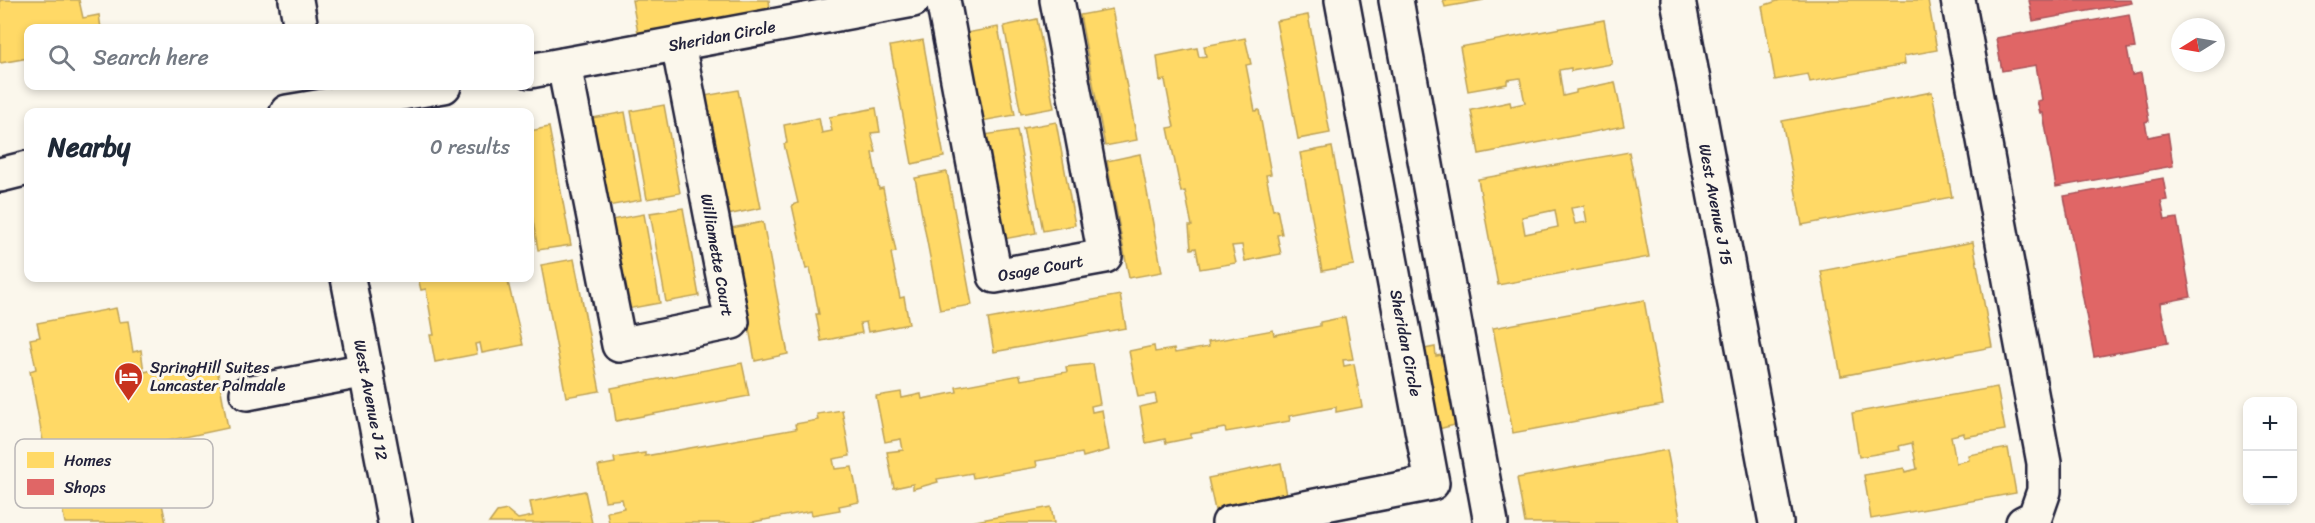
<!DOCTYPE html>
<html lang="en">
<head>
<meta charset="utf-8">
<style>
  body { margin:0; font-family:Sriracha,sans-serif; background:#f6f6f7; color:#1f2937 }
  .controls { position:absolute; right:18px; bottom:18px; display:grid; overflow:hidden; border-radius:12px; box-shadow:0 3px 9px #0003 }
  .controls button { width:54px; height:54px; display:grid; place-items:center; padding:0; border:0; border-bottom:2px solid #e0e1e3; background:#fff; color:#1f2937; font:30px sans-serif }
  .compass { position:absolute; left:2171px; top:18px; width:54px; height:54px; border-radius:50%; background:#fff; box-shadow:0 3px 9px #0003; rotate:259deg }
  .list { margin:0; padding:0; list-style:none }
  h2 { display:flex; justify-content:space-between; align-items:center; height:78px; margin:0; padding:0 24px; font-size:26px }
  h2 small { font-size:20px; font-weight:400; color:#747a83 }
  .icon { flex:none; width:33px; height:33px; fill:none; stroke:currentColor; stroke-width:2; stroke-linecap:round; stroke-linejoin:round }
  .map { position:relative; flex:none; width:2315px; height:523px; overflow:hidden }
  .search { position:absolute; background:#fff; box-shadow:0 3px 9px #0003; left:24px; top:24px; width:510px; height:66px; display:flex; align-items:center; gap:15px; box-sizing:border-box; padding:0 21px; border-radius:12px; color:#747a83; font-size:22px }
  .panel { position:absolute; background:#fff; box-shadow:0 3px 9px #0003; left:24px; top:108px; width:510px; height:174px; border-radius:12px }
  .map>svg:first-child { display:block }
  .homes { fill:#ffd966; stroke:#bda259; stroke-width:1.5; fill-rule:evenodd }
  .shops { fill:#e06666; stroke:#a75259; stroke-width:1.5 }
  .lines { fill:none; stroke-linecap:round; stroke-linejoin:round }
  .minor-casing { stroke:#22223b; stroke-width:38 }
  .minor { stroke:#fbf7ec; stroke-width:33 }
  .labels { text-anchor:middle; dominant-baseline:central; stroke-width:6; stroke-linejoin:round; paint-order:stroke }
  .street-label { font-size:16px; fill:#22223b; stroke:#fbf7ec }
  .poi-label { font-size:16px; fill:#22223b; stroke:#fbf7ec; text-anchor:start }
  .key { fill:#fbf7ec; stroke:#bab7b7; stroke-width:1.5 }
  .key-label { font-size:16px; fill:#22223b }
</style>
</head>
<body>
<div class="map">
<svg width="2315" height="523" viewBox="0 0 2315 523">
  <rect width="100%" height="100%" fill="#fbf7ec"/>
  <filter id="ink" filterUnits="userSpaceOnUse"><feTurbulence type="fractalNoise" baseFrequency=".0167" numOctaves="2"/><feDisplacementMap in="SourceGraphic" scale="12" xChannelSelector="R" yChannelSelector="G"/><feConvolveMatrix kernelMatrix="1 2 1 2 8 2 1 2 1" color-interpolation-filters="sRGB"/></filter>
  <g filter="url(#ink)">
    <g class="homes">
      <polygon points="0,0 79,0 83,18 99,15 101,28 28,28 28,58 0,63"/>
      <polygon points="632,0 769,0 770,9 638,33"/>
      <polygon points="1443,0 1484,0 1445,7"/>
      <polygon points="1780,0 1928,0 1937,50 1904,56 1905,64 1810,82 1808,74 1775,80 1762,6"/>
      <polygon points="1112,9 1137,140 1105,146 1080,15"/>
      <polygon points="1308,15 1330,133 1298,139 1276,21"/>
      <polygon points="1037,19 1054,108 1021,114 1004,26"/>
      <polygon points="1604,20 1612,64 1571,71 1571,68 1559,70 1563,96 1576,93 1576,90 1615,82 1624,126 1479,154 1471,110 1510,102 1511,106 1525,103 1520,78 1507,80 1507,84 1468,91 1460,47"/>
      <polygon points="998,27 1015,115 982,121 966,33"/>
      <polygon points="1245,38 1251,64 1246,65 1255,111 1259,110 1271,174 1266,175 1273,210 1277,209 1282,234 1277,235 1281,254 1245,261 1242,245 1232,246 1236,263 1200,269 1196,248 1191,249 1189,226 1192,226 1185,191 1181,192 1168,128 1174,127 1165,80 1160,81 1157,56 1197,48 1199,57 1206,56 1204,46"/>
      <polygon points="923,40 944,157 912,164 890,46"/>
      <polygon points="738,90 761,208 727,215 704,96"/>
      <polygon points="1932,92 1952,197 1802,225 1782,121"/>
      <polygon points="664,105 680,193 647,199 631,111"/>
      <polygon points="876,108 880,132 871,133 876,152 872,153 879,189 883,188 896,252 891,253 900,298 904,297 909,324 868,332 866,322 860,323 862,333 821,341 816,314 819,314 810,268 806,269 792,205 798,203 784,144 787,143 784,125 819,118 822,133 832,131 829,117"/>
      <polygon points="625,112 641,200 608,206 592,118"/>
      <polygon points="1056,122 1075,225 1043,231 1023,128"/>
      <polygon points="549,127 571,245 538,250 530,203 530,131"/>
      <polygon points="1017,130 1036,233 1004,239 984,135"/>
      <polygon points="1332,147 1354,265 1322,271 1300,153"/>
      <path d="M1629 152 1649 257 1498 285 1478 179ZM1584 206 1587 222 1575 224 1571 208ZM1555 210 1558 227 1525 234 1522 217Z"/>
      <polygon points="1140,154 1162,272 1129,278 1107,161"/>
      <polygon points="947,172 972,305 940,310 915,178"/>
      <polygon points="683,208 699,296 666,302 650,213"/>
      <polygon points="644,214 660,303 627,309 611,220"/>
      <polygon points="763,222 788,354 755,361 731,228"/>
      <polygon points="1973,242 1992,347 1841,376 1821,271"/>
      <polygon points="574,259 600,391 566,397 541,265"/>
      <polygon points="418,278 507,278 523,345 482,353 480,343 475,344 477,354 435,362 430,335 434,335 426,289 421,290"/>
      <polygon points="1120,295 1126,328 994,352 988,319"/>
      <polygon points="1644,300 1663,405 1513,433 1493,328"/>
      <polygon points="116,308 119,322 128,321 133,352 141,350 144,372 153,370 154,375 216,363 228,428 166,441 166,445 158,447 162,469 155,470 166,523 65,523 58,488 52,490 30,371 36,369 30,339 40,337 37,323"/>
      <polygon points="1345,317 1353,359 1343,360 1344,366 1354,364 1362,407 1336,412 1336,407 1289,416 1290,421 1226,432 1225,428 1191,434 1191,438 1166,443 1165,439 1146,443 1140,407 1157,403 1155,394 1138,397 1129,351 1154,346 1155,352 1174,349 1175,353 1209,347 1208,342 1273,330 1274,335 1320,326 1320,322"/>
      <polygon points="1435,347 1436,356 1447,354 1458,388 1448,390 1455,425 1438,429 1423,356 1426,355 1424,349"/>
      <polygon points="742,363 749,396 616,421 611,388"/>
      <polygon points="1093,364 1100,404 1091,406 1092,412 1102,410 1109,450 1083,457 1082,453 1036,461 1037,467 973,478 972,473 937,479 938,482 913,489 913,484 894,488 887,452 903,450 901,439 885,442 876,396 901,392 902,398 921,394 922,399 957,392 956,387 1020,375 1021,380 1067,372 1066,367"/>
      <polygon points="1997,387 2005,430 1964,437 1964,433 1951,436 1956,463 1969,460 1968,455 2008,448 2016,493 1871,519 1864,475 1904,468 1905,472 1917,469 1912,443 1899,446 1900,450 1859,457 1852,413"/>
      <polygon points="842,410 850,456 833,459 835,469 852,467 859,502 839,506 840,510 812,515 811,511 748,523 609,523 607,512 624,508 622,499 605,501 598,466 615,463 614,458 645,453 645,456 796,429 795,424 818,420 817,414"/>
      <polygon points="1667,450 1681,523 1525,523 1517,478"/>
      <polygon points="1281,463 1287,495 1215,510 1208,478"/>
      <polygon points="585,491 592,523 489,523 497,512 507,510 518,519 533,516 530,502"/>
      <polygon points="1051,507 1054,523 965,523"/>
    </g>
    <g class="shops">
      <polygon points="2029,0 2131,0 2132,3 2033,21"/>
      <polygon points="2129,14 2135,48 2127,49 2132,75 2141,73 2149,121 2145,122 2148,137 2168,133 2173,166 2056,187 2043,113 2040,113 2037,101 2042,100 2036,65 2002,71 1996,38"/>
      <polygon points="2163,178 2167,200 2161,201 2165,220 2177,218 2191,297 2160,303 2168,343 2094,357 2064,196"/>
    </g>
    <g class="lines">
      <defs>
        <g id="minor">
          <polyline points="296,0 301,28"/>
          <path id="s1" d="M943 0 995 276 1105 256 1057 0"/>
          <polyline points="1396,0 1491,523"/>
          <path id="s2" d="M1678 0 1776 523"/>
          <polyline points="1958,0 2044,463 2044,491 2035,517 2023,523"/>
          <polyline points="564,65 619,345 732,322 678,44"/>
          <path id="s3" d="M530 71 913 0"/>
          <polyline points="287,112 444,86"/>
          <polyline points="0,175 28,168"/>
          <path id="s4" d="M348 278 395 523"/>
          <polyline points="247,393 366,370"/>
          <polyline points="1229,523 1432,483 1342,0"/>
        </g>
      </defs>
      <use href="#minor" class="minor-casing"/>
      <use href="#minor" class="minor"/>
    </g>
  </g>
  <defs>
    <symbol id="hotel-pin" viewBox="-11 -11 22 30"><path d="M0 17L-7.5 6A9.5 9.5 0 1 1 7.5 6Z" fill="#c8321e" stroke="#fbf7ec"/><path d="M-6-4.5h1.5V1H6V5H4.5V3h-9V5H-6ZM-4 0a1.8 1.8 0 1 1 3.6 0ZM.5 0V-2.5h3Q6-2.5 6 0Z" fill="#fff"/></symbol>
  </defs>
  <g fill-rule="evenodd">
    <use href="#hotel-pin" x="112" y="360" width="33" height="45"/>
  </g>
  <g class="labels">
    <g class="street-label">
      <text stroke="none"><textPath href="#s3" startOffset="195">Sheridan Circle</textPath></text>
      <text stroke="none"><textPath href="#s2" startOffset="208">West Avenue J 15</textPath></text>
      <text transform="translate(717 255) rotate(80)">Williamette Court</text>
      <text stroke="none"><textPath href="#s1" startOffset="327">Osage Court</textPath></text>
      <text transform="translate(1406 343) rotate(79)">Sheridan Circle</text>
      <text stroke="none"><textPath href="#s4" startOffset="124">West Avenue J 12</textPath></text>
    </g>
    <g class="poi-label">
      <text x="150" y="367">SpringHill Suites<tspan x="150" dy="18">Lancaster Palmdale</tspan></text>
    </g>
  </g>
  <rect x="15" y="439" width="198" height="69" rx="9" class="key"/>
  <rect x="27" y="452" width="27" height="16" fill="#ffd966"/>
  <rect x="27" y="479" width="27" height="16" fill="#e06666"/>
  <g class="key-label">
    <text x="64" y="466">Homes</text>
    <text x="64" y="493">Shops</text>
  </g>
</svg>
<div class="controls">
<button>+</button>
<button>−</button>
</div>
<svg class="compass" viewBox="-18 -18 36 36"><path d="M0-13l5 13h-10z" fill="#e53935"/><path d="M0 13l5-13h-10z" fill="#747a83"/></svg>
<div class="search"><svg class="icon" aria-label="search" viewBox="0 0 24 24"><circle cx="10" cy="10" r="6"/><path d="M15 15l6 6"/></svg>Search here</div>
<section class="panel">
<h2>Nearby<small>0 results</small></h2>
<ul class="list">
</ul>
</section>
</div>
</body>
</html>
